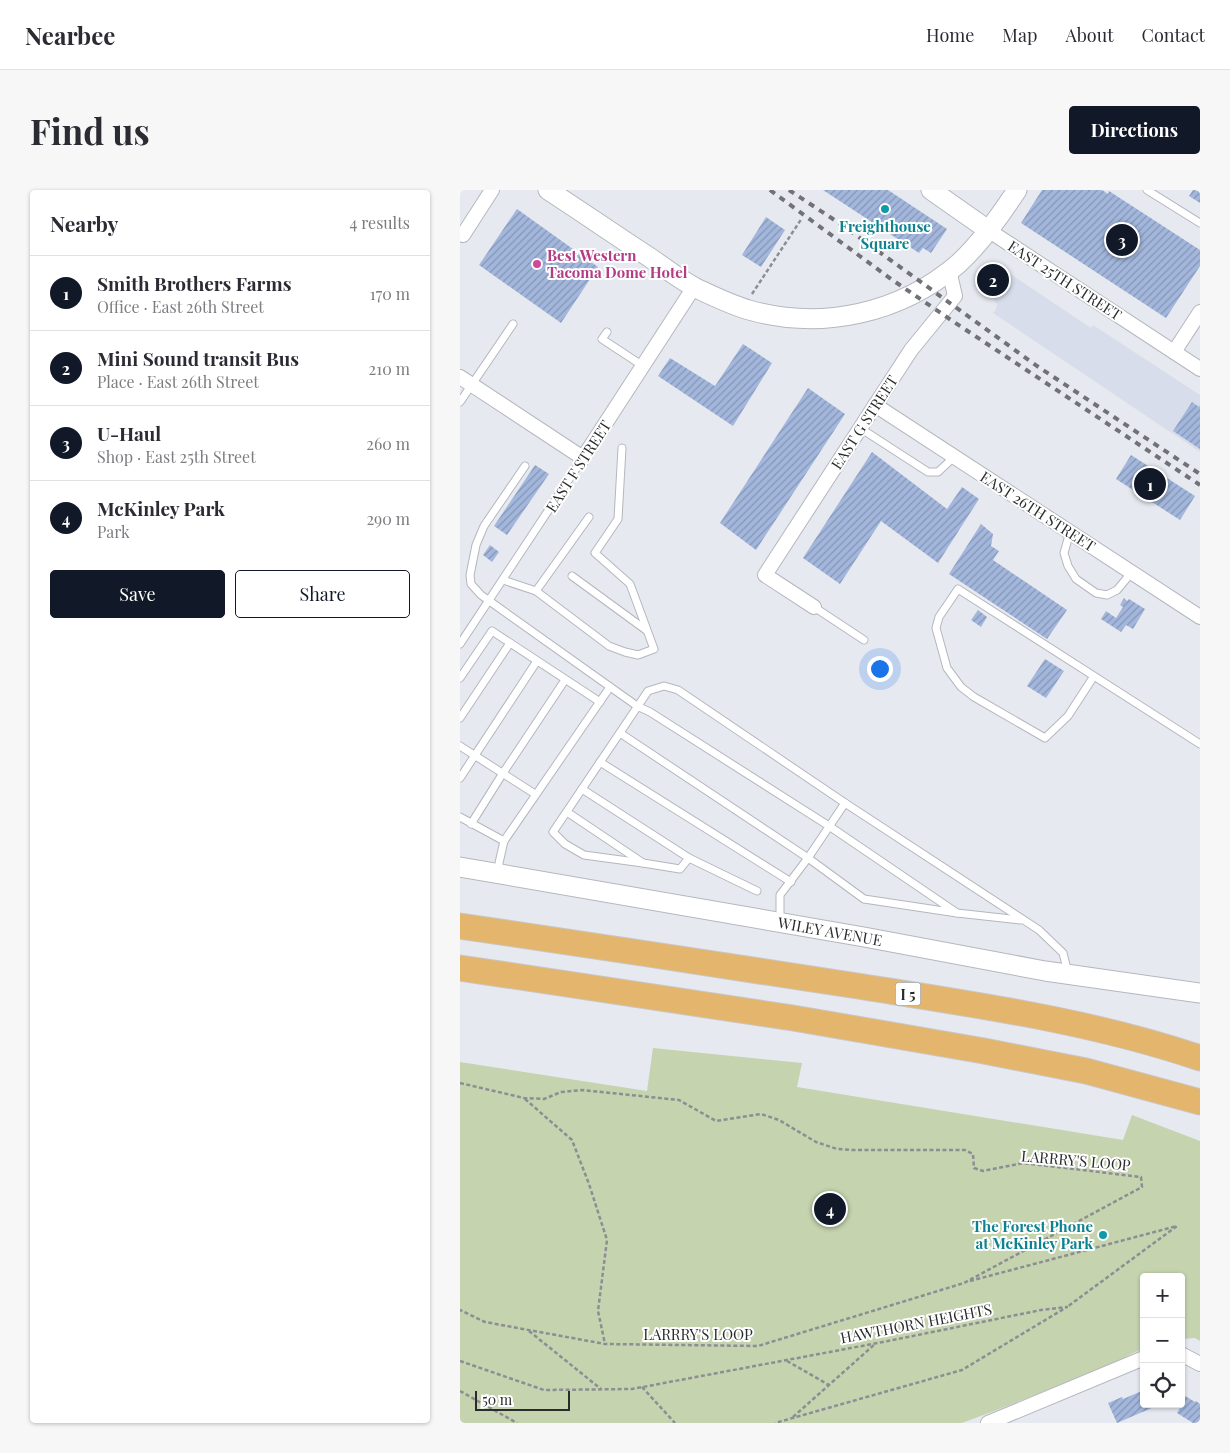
<!DOCTYPE html>
<html lang="en">
<head>
<meta charset="utf-8">
<style>
  body { margin:0; font-family:"Playfair Display",serif; background:#f7f7f7; color:#2b2b33 }
  .controls { position:absolute; right:15px; bottom:15px; display:grid; overflow:hidden; border-radius:5px; box-shadow:0 1px 4px #0004 }
  .controls button { width:45px; height:45px; display:grid; place-items:center; padding:0; border:0; border-bottom:1px solid #e1e1e2; background:#fff; color:#2b2b33; font:25px sans-serif }
  .scale { position:absolute; left:15px; bottom:12px; width:95px; box-sizing:border-box; padding-left:5px; border:2px solid #2a2b2d; border-top:0; font-size:14px; line-height:18px; white-space:nowrap; color:#2a2b2d; -webkit-text-stroke:4px #fff; paint-order:stroke }
  .you { position:absolute; left:419px; top:478px; width:18px; height:18px; margin:-12px; border:4px solid #fff; border-radius:50%; background:#1a73e8; box-shadow:0 0 0 8px #1a73e833 }
  .badge { display:grid; place-items:center; width:32px; height:32px; border-radius:50%; background:#111827; color:#fff; font-size:16px; font-weight:700 }
  .pin { position:absolute; translate:-50% -50%; border:2px solid #fff; box-shadow:0 1px 5px #0006 }
  .list { margin:0; padding:0; list-style:none }
  h2 { display:flex; justify-content:space-between; align-items:center; height:65px; margin:0; padding:0 20px; font-size:21px }
  h2 small { font-size:16px; font-weight:400; color:#7c7c81 }
  .list li { display:grid; grid-template-columns:32px 1fr auto; gap:15px; align-items:center; box-sizing:border-box; height:75px; padding:0 20px; border-top:1px solid #e1e1e2 }
  .list b { display:block; font-size:19px; white-space:nowrap }
  .list p { margin:0; font-size:16px; white-space:nowrap; color:#7c7c81 }
  .list em { font-size:16px; font-style:normal; color:#7c7c81 }
  .actions { display:flex; gap:10px; padding:15px 20px }
  .actions a { flex:1; padding:11px 0; border:1px solid #111827; border-radius:5px; text-align:center; font-size:18px; color:#111827 }
  .actions .main { background:#111827; color:#fff }
  .icon { flex:none; width:28px; height:28px; fill:none; stroke:currentColor; stroke-width:2; stroke-linecap:round; stroke-linejoin:round }
  .map { position:relative; flex:none; width:740px; height:1233px; overflow:hidden; border-radius:5px }
  header { display:flex; align-items:center; gap:30px; box-sizing:border-box; height:70px; padding:0 25px; background:#fff; border-bottom:1px solid #e1e1e2 }
  header strong { font-size:24px }
  nav { display:flex; gap:28px; margin-inline-start:auto; font-size:18px }
  .intro { display:flex; align-items:center; justify-content:space-between; box-sizing:border-box; height:120px; padding:0 30px }
  h1 { margin:0; font-size:35px }
  .button { padding:12px 22px; border-radius:5px; background:#111827; color:#fff; font-size:18px; font-weight:700 }
  main { display:flex; gap:30px; padding:0 30px }
  aside { flex:1; background:#fff; border-radius:5px; box-shadow:0 1px 4px #0004 }
  .map>svg:first-child { display:block }
  .built { fill:#d7ddea }
  .park { fill:#c5d3ae }
  .building { fill:url(#building-hatch) }
  .lines { fill:none; stroke-linecap:round; stroke-linejoin:round }
  .lane-casing { stroke:#b4b7be; stroke-width:9 }
  .street-casing { stroke:#b4b7be; stroke-width:16 }
  .secondary-casing { stroke:#b4b7be; stroke-width:21 }
  .highway-casing { stroke:#c8c8c8; stroke-width:27 }
  .path { stroke:#8c8e93; stroke-width:2.5; stroke-dasharray:4 2.5; stroke-linecap:butt }
  .lane { stroke:#fff; stroke-width:7 }
  .street { stroke:#fff; stroke-width:14 }
  .secondary { stroke:#fff; stroke-width:19 }
  .highway { stroke:#e3b56d; stroke-width:25 }
  .rail { stroke:#707276; stroke-width:4; stroke-dasharray:6 6; stroke-linecap:butt }
  .culture-dot { fill:#0f9aa8; stroke:#fff; stroke-width:2 }
  .hotel-dot { fill:#d1479c; stroke:#fff; stroke-width:2 }
  .labels { text-anchor:middle; dominant-baseline:central; stroke-width:4; stroke-linejoin:round; paint-order:stroke }
  .shield { fill:#fff; stroke:#6a6b6c; stroke-width:1 }
  .shield-label { font-size:14px; font-weight:bold; fill:#2a2b2d }
  .culture-label { font-size:15px; font-weight:bold; fill:#0d838f; stroke:#fff }
  .hotel-label { font-size:15px; font-weight:bold; fill:#b23c85; stroke:#fff; text-anchor:start }
  .street-label { font-size:15px; fill:#2a2b2d; stroke:#fff }
</style>
</head>
<body>
<header>
<strong>Nearbee</strong>
<nav><a>Home</a><a>Map</a><a>About</a><a>Contact</a></nav>
</header>
<div class="intro"><h1>Find us</h1><a class="button">Directions</a></div>
<main>
<aside>
<h2>Nearby<small>4 results</small></h2>
<ul class="list">
<li><span class="badge">1</span><div><b>Smith Brothers Farms</b><p>Office · East 26th Street</p></div><em>170 m</em></li>
<li><span class="badge">2</span><div><b>Mini Sound transit Bus</b><p>Place · East 26th Street</p></div><em>210 m</em></li>
<li><span class="badge">3</span><div><b>U-Haul</b><p>Shop · East 25th Street</p></div><em>260 m</em></li>
<li><span class="badge">4</span><div><b>McKinley Park</b><p>Park</p></div><em>290 m</em></li>
</ul>
<div class="actions"><a class="main">Save</a><a>Share</a></div>
</aside>
<div class="map">
<svg width="740" height="1233" viewBox="0 0 740 1233">
  <defs>
    <pattern id="building-hatch" width="6" height="6" patternUnits="userSpaceOnUse" patternTransform="scale(1.25)"><rect width="6" height="6" fill="#a3b7dd"/><path d="M-1 1l2-2M0 6l6-6M5 7l2-2" fill="none" stroke="#8595b4"/></pattern>
  </defs>
  <rect width="100%" height="100%" fill="#e6e9f0"/>
  <polygon class="built" points="534,73 631,138 633,135 740,205 740,262 533,123 536,119 537,115 533,108 516,96"/>
  <path class="park" d="M193 858 342 873 337 897 663 950 672 925 740 951V1151L735 1148 721 1149V1087H684V1159C669 1163 657 1173 642 1178 595 1197 549 1216 502 1233H0V872L187 901Z"/>
  <g class="building">
    <polygon points="363,0 428,0 487,39 471,63 463,58 459,63"/>
    <polygon points="582,0 642,0 648,4 649,1 740,60 740,76 706,128 561,33"/>
    <polygon points="733,0 740,1 740,13 729,6"/>
    <polygon points="57,19 138,77 101,133 19,75"/>
    <polygon points="306,27 325,40 301,77 282,65"/>
    <polygon points="283,154 312,173 273,236 198,186 210,168 255,196"/>
    <polygon points="348,198 385,224 296,360 260,333"/>
    <polygon points="732,212 739,217 740,215 740,259 713,241"/>
    <polygon points="412,262 487,319 502,297 519,309 478,373 421,331 380,394 343,368"/>
    <polygon points="671,265 735,306 720,330 656,289"/>
    <polygon points="75,275 89,284 47,345 34,336"/>
    <polygon points="521,334 533,344 531,356 539,361 533,370 607,420 587,449 489,384"/>
    <polygon points="30,355 39,362 32,372 23,365"/>
    <polygon points="664,408 667,411 669,409 685,419 673,439 666,435 661,442 641,429 646,421 656,428 663,417 660,415"/>
    <polygon points="518,420 527,427 521,437 511,430"/>
    <polygon points="585,469 604,481 586,508 567,496"/>
    <polygon points="684,1200 684,1214 701,1214 657,1233 648,1213 662,1207 663,1209"/>
    <polygon points="722,1204 735,1212 736,1211 740,1214 740,1233 733,1233 717,1223 721,1216 717,1214 721,1214"/>
  </g>
  <g class="lines">
    <defs>
      <g id="lane">
        <polyline points="687,0 740,33"/>
        <polyline points="147,142 142,149 183,176"/>
        <polyline points="0,212 53,134"/>
        <polyline points="400,238 468,282 478,282 494,267"/>
        <polyline points="65,276 24,336 16,355 10,385 11,394 21,405 177,516 190,522 369,636 497,723"/>
        <polyline points="610,342 604,363 608,376 616,389 636,403 647,405 657,400 672,382"/>
        <polyline points="112,386 186,440"/>
        <polyline points="43,390 76,401 149,456 165,462 178,465 194,459 170,394 135,363 158,329 162,258"/>
        <polyline points="76,401 129,327"/>
        <polyline points="354,417 404,450"/>
        <polyline points="0,454 123,268"/>
        <polyline points="634,486 608,526 585,548 514,507 501,497 487,478 476,438 479,427 498,399 740,554"/>
        <polyline points="0,488 32,441 140,512"/>
        <polyline points="0,528 50,453"/>
        <polyline points="160,543 348,668 404,709 497,723 560,730"/>
        <polyline points="0,556 75,604"/>
        <polyline points="140,572 331,692"/>
        <polyline points="0,588 77,471"/>
        <polyline points="122,599 229,668 297,701"/>
        <polyline points="107,622 183,673 220,679 229,668"/>
        <polyline points="0,627 44,651"/>
        <polyline points="11,634 43,583 105,490"/>
        <polyline points="183,673 124,665 105,654 93,642 188,501 204,496 218,500 385,613 579,740 603,763 608,783"/>
        <polyline points="39,684 39,673 44,651 150,497"/>
        <polyline points="320,732 320,705 348,668 385,613"/>
      </g>
      <g id="street">
        <polyline points="528,40 740,179"/>
        <polyline points="3,45 32,0"/>
        <polyline points="714,162 740,122"/>
        <polyline points="0,187 123,268 234,97"/>
        <polyline points="415,215 740,427"/>
        <polyline points="354,417 305,385 451,160 495,106 489,80"/>
        <polyline points="721,1164 740,1174"/>
        <polyline points="528,1233 684,1168"/>
      </g>
      <g id="secondary">
        <path d="M88 0C122 22 155 45 189 67 204 77 220 90 236 98 253 106 271 115 289 120 362 141 441 123 498 74 521 53 540 26 557 0"/>
        <polyline points="471,0 528,40"/>
        <polyline points="0,677 404,747 585,781 740,803"/>
      </g>
      <g id="highway">
        <path d="M0 736C135 756 269 776 404 797 517 815 631 831 740 868"/>
        <polyline points="0,778 333,828 524,861 626,881 740,912"/>
      </g>
    </defs>
    <use href="#lane" class="lane-casing"/>
    <use href="#street" class="street-casing"/>
    <use href="#secondary" class="secondary-casing"/>
    <use href="#highway" class="highway-casing"/>
    <g class="path">
      <polyline points="292,104 342,28"/>
      <polyline points="0,893 64,908 84,909 101,902 122,900 219,910 256,931 301,924 319,930 356,952 377,959 393,960 505,960 513,964 514,978 523,981 563,973 681,987 682,997 504,1093 298,1156 145,1154 25,1132 0,1120"/>
      <polyline points="65,909 112,950 129,994 147,1050 138,1121 145,1154"/>
      <polyline points="510,1091 717,1036 607,1117"/>
      <polyline points="69,1141 141,1199"/>
      <polyline points="0,1171 84,1200 172,1199 423,1152 581,1120 607,1117 502,1180 315,1233"/>
      <polyline points="327,1171 369,1195"/>
      <polyline points="182,1197 215,1233"/>
      <polyline points="0,1201 57,1233"/>
      <polyline points="333,1227 415,1154"/>
    </g>
    <use href="#lane" class="lane"/>
    <use href="#street" class="street"/>
    <use href="#secondary" class="secondary"/>
    <use href="#highway" class="highway"/>
    <g class="rail">
      <polyline points="310,0 431,89 494,132 740,295"/>
      <polyline points="329,0 382,35 577,176 740,284"/>
    </g>
  </g>
  <g class="culture-dot">
    <circle cx="425" cy="19" r="5"/>
    <circle cx="643" cy="1045" r="5"/>
  </g>
  <circle class="hotel-dot" cx="77" cy="74" r="5"/>
  <g class="labels">
    <rect class="shield" x="435.5" y="792.5" width="25" height="23" rx="4"/>
    <g class="shield-label">
      <text x="448" y="804">I 5</text>
    </g>
    <g class="culture-label">
      <text x="425" y="36">Freighthouse<tspan x="425" dy="17">Square</tspan></text>
      <text x="633" y="1036" text-anchor="end">The Forest Phone<tspan x="633" dy="17">at McKinley Park</tspan></text>
    </g>
    <g class="hotel-label">
      <text x="87" y="65">Best Western<tspan x="87" dy="17">Tacoma Dome Hotel</tspan></text>
    </g>
    <g class="street-label">
      <text transform="translate(605 90) rotate(33)">EAST 25TH STREET</text>
      <text transform="translate(404 232) rotate(-57)">EAST G STREET</text>
      <text transform="translate(118 276) rotate(-57)">EAST F STREET</text>
      <text transform="translate(578 321) rotate(33)">EAST 26TH STREET</text>
      <text transform="translate(370 741) rotate(10)">WILEY AVENUE</text>
      <text transform="translate(616 970) rotate(5)">LARRRY'S LOOP</text>
      <text transform="translate(456 1133) rotate(-11)">HAWTHORN HEIGHTS</text>
      <text x="238" y="1144">LARRRY'S LOOP</text>
    </g>
  </g>
</svg>
<div class="controls">
<button>+</button>
<button>−</button>
<button><svg class="icon" aria-label="locate" viewBox="0 0 24 24"><circle cx="12" cy="12" r="6"/><path d="M12 2v4M12 18v4M2 12h4M18 12h4"/></svg></button>
</div>
<div class="scale">50 m</div>
<div class="you"></div>
<div class="pin badge" style="left:690px;top:294px">1</div>
<div class="pin badge" style="left:533px;top:90px">2</div>
<div class="pin badge" style="left:662px;top:50px">3</div>
<div class="pin badge" style="left:370px;top:1019px">4</div>
</div>
</main>
</body>
</html>
